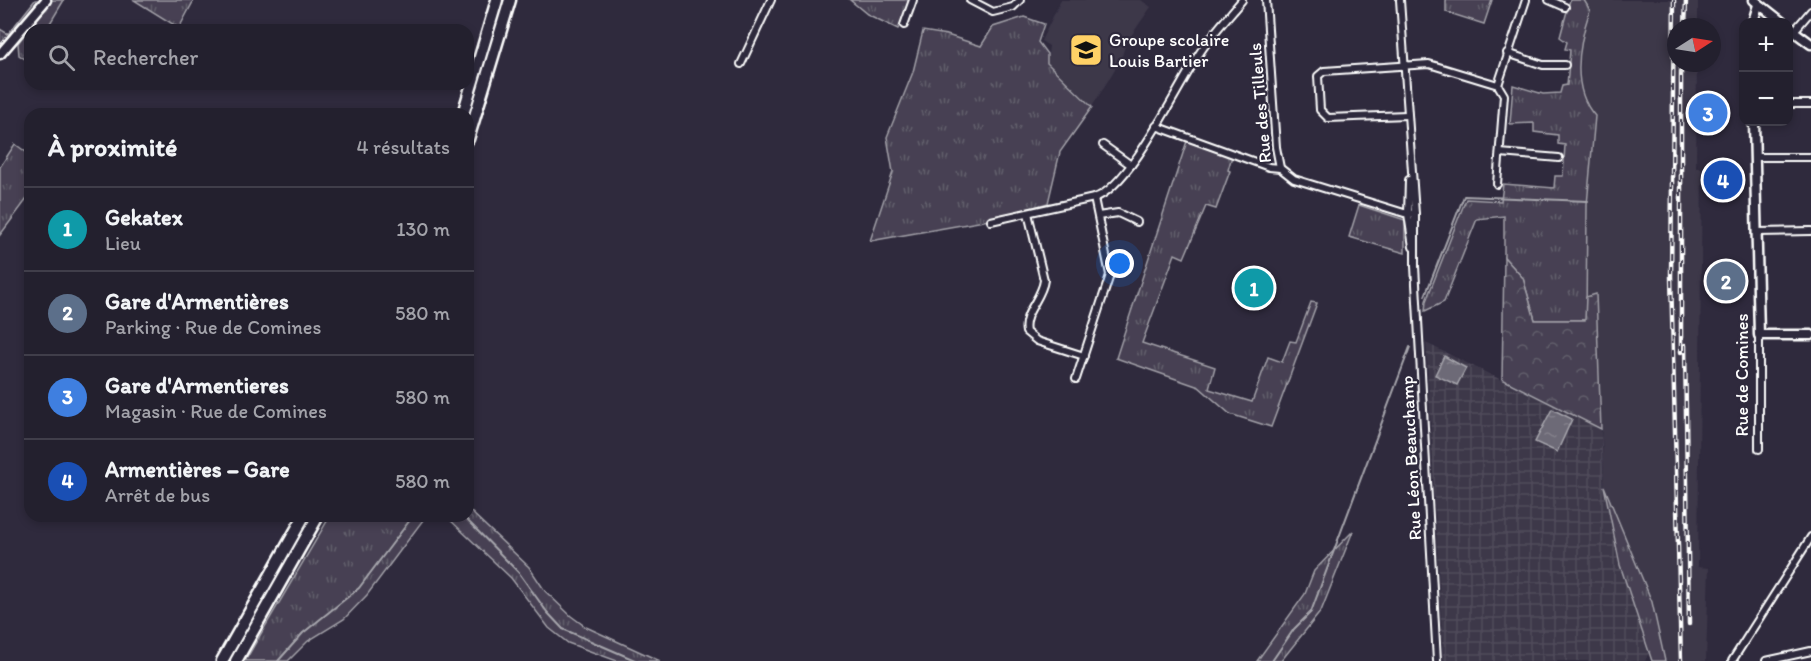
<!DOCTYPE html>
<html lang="fr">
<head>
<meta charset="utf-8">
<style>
  body { margin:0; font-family:Itim,sans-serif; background:#2f2d3a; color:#f1f3f6 }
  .controls { position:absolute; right:18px; top:18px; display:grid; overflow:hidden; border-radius:12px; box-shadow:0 3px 9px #0003 }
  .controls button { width:54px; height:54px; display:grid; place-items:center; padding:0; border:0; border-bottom:2px solid #403e4a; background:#23202e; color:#f1f3f6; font:30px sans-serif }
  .compass { position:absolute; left:1667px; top:18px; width:54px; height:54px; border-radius:50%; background:#23202e; box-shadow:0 3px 9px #0003; rotate:78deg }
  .you { position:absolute; left:1120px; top:264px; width:21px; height:21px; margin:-15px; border:4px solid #fff; border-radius:50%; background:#1a73e8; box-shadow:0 0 0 9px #1a73e833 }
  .badge { display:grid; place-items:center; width:39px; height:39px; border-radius:50%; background:#8c9099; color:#fff; font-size:20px; font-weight:700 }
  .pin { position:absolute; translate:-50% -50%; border:3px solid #fff; box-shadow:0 2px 6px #0006 }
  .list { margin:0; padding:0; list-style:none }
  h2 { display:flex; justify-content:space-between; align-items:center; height:78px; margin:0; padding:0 24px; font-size:26px }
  h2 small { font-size:20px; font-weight:400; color:#a3a3aa }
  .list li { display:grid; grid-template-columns:39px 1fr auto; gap:18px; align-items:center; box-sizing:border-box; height:84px; padding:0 24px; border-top:2px solid #403e4a }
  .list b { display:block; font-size:22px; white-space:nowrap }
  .list p { margin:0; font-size:20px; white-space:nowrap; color:#a3a3aa }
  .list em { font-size:20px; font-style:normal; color:#a3a3aa }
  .icon { flex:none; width:33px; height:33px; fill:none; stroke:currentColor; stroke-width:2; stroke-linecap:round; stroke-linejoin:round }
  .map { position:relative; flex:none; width:1811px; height:661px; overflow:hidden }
  .search { position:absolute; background:#23202e; box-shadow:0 3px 9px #0003; left:24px; top:24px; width:450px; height:66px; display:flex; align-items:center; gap:15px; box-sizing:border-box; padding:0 21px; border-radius:18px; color:#a3a3aa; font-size:22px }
  .panel { position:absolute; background:#23202e; box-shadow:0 3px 9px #0003; left:24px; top:108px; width:450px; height:414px; border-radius:18px }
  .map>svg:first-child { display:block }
  .built { fill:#3c3749 }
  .industrial { fill:url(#industrial-grid) }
  .grass { fill:url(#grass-tufts); stroke:#a2a0a8; stroke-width:1.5 }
  .forest { fill:url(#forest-crowns); stroke:#a2a0a8; stroke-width:1.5 }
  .water { fill:url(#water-ripples); stroke:#a7a6ad; stroke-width:1.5 }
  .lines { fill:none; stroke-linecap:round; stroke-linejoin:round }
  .stream { stroke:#a7a6ad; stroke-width:2 }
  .street-casing { stroke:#fff; stroke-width:10 }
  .secondary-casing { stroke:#fff; stroke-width:13 }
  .highway-casing { stroke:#fff; stroke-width:15 }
  .street { stroke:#2f2a3d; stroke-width:6 }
  .secondary { stroke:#2f2a3d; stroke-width:8 }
  .highway { stroke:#2f2a3d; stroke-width:10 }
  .rail-casing { stroke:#fff; stroke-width:4.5 }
  .rail { stroke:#2f2a3d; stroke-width:2; stroke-dasharray:7; stroke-linecap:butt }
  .labels { text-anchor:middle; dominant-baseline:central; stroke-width:4.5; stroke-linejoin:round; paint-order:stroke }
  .poi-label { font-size:18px; fill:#fff; stroke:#2f2a3d; text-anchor:start }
  .street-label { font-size:18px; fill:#fff; stroke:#2f2a3d }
</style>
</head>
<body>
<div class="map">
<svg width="1811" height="661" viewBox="0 0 1811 661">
  <defs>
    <pattern id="industrial-grid" width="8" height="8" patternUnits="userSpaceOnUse" patternTransform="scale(1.5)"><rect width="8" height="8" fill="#3c3749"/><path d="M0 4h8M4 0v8" fill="none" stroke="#504b5b"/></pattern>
    <pattern id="grass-tufts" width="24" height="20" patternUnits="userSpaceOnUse" patternTransform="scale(1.5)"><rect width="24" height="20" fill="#464152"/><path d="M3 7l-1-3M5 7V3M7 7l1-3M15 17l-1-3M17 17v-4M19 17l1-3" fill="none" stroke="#625e6c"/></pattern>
    <pattern id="forest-crowns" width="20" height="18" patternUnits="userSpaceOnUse" patternTransform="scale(1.5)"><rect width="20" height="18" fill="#464152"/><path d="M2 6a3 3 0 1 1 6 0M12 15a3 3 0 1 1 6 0" fill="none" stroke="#625e6c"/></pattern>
    <pattern id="water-ripples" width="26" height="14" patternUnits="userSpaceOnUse" patternTransform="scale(1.5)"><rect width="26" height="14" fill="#6d6a77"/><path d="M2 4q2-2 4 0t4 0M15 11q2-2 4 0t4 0" fill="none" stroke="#83808b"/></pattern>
  </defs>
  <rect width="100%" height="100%" fill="#2f2a3d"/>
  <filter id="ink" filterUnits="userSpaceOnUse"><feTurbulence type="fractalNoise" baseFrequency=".0167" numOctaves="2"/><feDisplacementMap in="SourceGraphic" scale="12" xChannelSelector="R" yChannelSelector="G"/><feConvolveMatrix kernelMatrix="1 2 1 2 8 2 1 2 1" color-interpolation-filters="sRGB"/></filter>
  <g filter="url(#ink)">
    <g class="built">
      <polygon points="1061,0 1141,0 1151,7 1126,43 1121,59 1092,107 1047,63 1049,46 1041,41"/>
      <polygon points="1584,0 1698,0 1698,27 1676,27 1676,63 1697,63 1696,168 1702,168 1698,567 1709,568 1706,661 1665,661 1652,602 1604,486 1596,295 1586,297 1587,205 1595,116 1585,106 1580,89 1581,37 1590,10"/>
    </g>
    <polygon class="industrial" points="1426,343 1601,429 1604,486 1620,565 1649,653 1645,661 1443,661"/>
    <g class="grass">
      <polygon points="35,0 41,0 14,35 0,47 0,29 8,34"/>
      <polygon points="51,0 64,0 46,30 30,30 28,61 19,55 18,43"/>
      <polygon points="134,0 194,0 179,28"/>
      <polygon points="850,0 911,0 898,29 867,14"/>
      <polygon points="1446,0 1492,0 1484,24 1446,12"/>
      <path d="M1570 0H1584L1590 10C1579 43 1570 88 1595 116L1587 205 1586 320H1535L1523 278 1504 257V216L1477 219 1444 302 1425 311 1426 301 1466 199 1501 201 1503 184 1554 188 1555 176H1563L1565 145 1558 144V135L1534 132V123L1510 124 1513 85 1543 94 1560 93 1562 86 1567 85 1570 50 1565 49 1567 42 1560 37Z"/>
      <polygon points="1024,17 1044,24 1038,42 1047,54 1047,63 1092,107 1060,152 1048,203 984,221 870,241 893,172 887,137 913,72 923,31 947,35 981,46 993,27"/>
      <polygon points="1187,141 1232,156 1228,170 1230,171 1216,209 1206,206 1184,258 1175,254 1142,343 1215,367 1209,389 1252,402 1268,357 1282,362 1290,341 1296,342 1311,302 1317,303 1271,427 1230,414 1199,387 1116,358"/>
      <polygon points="15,144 30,155 30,195 0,235 0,167"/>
      <polygon points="1359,205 1405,220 1405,253 1349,237"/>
      <polygon points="1604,486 1652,602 1665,661 1652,661 1620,565"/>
      <polygon points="468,509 529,567 545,591 571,616 586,627 660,661 617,661 568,643 549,628 511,578 446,516 468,516"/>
      <polygon points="330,516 426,516 367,595 344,619 308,641 288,661 245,661"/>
      <polygon points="1353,531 1321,611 1281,661 1257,661 1305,594 1314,571"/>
    </g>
    <polygon class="forest" points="1504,257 1523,278 1535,320 1585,320 1586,297 1596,294 1601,429 1502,379"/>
    <g class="water">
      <polygon points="1444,356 1466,368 1457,385 1435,375"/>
      <polygon points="1552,409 1572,419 1557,452 1535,442"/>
    </g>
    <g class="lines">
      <g class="stream">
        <polyline points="1425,296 1464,196 1588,201"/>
        <polyline points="463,516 519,573 547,612 563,629 637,661"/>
        <polyline points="278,661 303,633 359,588 413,516"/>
        <polyline points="1272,661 1294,629 1311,612 1410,347"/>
      </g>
      <defs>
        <g id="street">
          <polyline points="970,0 993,12 1013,7 1020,0"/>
          <polyline points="1266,0 1276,147 1280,168 1294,179 1404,213 1415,214"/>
          <polyline points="1400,0 1415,214 1415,266 1437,661"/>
          <polyline points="1549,0 1565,7"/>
          <polyline points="904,25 913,0"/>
          <polyline points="1794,31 1811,11"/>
          <polyline points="1507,53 1543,65 1565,65"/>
          <polyline points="741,64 771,0"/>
          <polyline points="1788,104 1811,104"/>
          <polyline points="1407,115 1328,118 1320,110 1318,76 1324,71 1429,64 1498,85 1526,0"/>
          <polyline points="1156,126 1269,167 1280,168"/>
          <polyline points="1103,145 1131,165"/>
          <polyline points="1500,153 1559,158"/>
          <polyline points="1756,157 1811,157"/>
          <polyline points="1409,180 1408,214 1413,247"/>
          <polyline points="1497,184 1504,95 1498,85"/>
          <path d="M1028 213 1044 280C1042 299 1022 313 1026 332L1037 341 1084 356"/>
          <polyline points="1098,216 1118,213 1137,222"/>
          <path d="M991 221 1094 198C1130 188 1179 84 1201 51 1213 33 1228 17 1242 0"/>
          <polyline points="1757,232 1811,231"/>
          <polyline points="1076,379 1110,275 1094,198"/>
          <polyline points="1759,449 1759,335"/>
          <polyline points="1732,661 1811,537"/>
          <polyline points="1766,661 1811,651"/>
        </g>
        <g id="secondary">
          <polyline points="1754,0 1782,22"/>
          <polyline points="1753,22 1758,5"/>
          <polyline points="1788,27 1811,44"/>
          <polyline points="0,54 46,0"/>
          <polyline points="1754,122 1759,335 1811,335"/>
        </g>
        <g id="highway">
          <polyline points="463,114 497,0"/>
          <polyline points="468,139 510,0"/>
          <polyline points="222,661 304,516"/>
          <polyline points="236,661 318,516"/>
        </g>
      </defs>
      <use href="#street" class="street-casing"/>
      <use href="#secondary" class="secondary-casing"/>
      <use href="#highway" class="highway-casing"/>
      <use href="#street" class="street"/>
      <use href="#secondary" class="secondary"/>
      <use href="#highway" class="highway"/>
      <defs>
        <g id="rail">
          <polyline points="1674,0 1671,276 1681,661"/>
          <polyline points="1685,27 1686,0"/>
          <polyline points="1681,63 1681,352"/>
          <polyline points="1685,345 1689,624"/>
        </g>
      </defs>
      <use href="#rail" class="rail-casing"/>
      <use href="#rail" class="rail"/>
    </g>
  </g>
  <defs>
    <symbol id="school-square" viewBox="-11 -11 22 22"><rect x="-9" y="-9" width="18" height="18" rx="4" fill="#ffd166" stroke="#2f2a3d"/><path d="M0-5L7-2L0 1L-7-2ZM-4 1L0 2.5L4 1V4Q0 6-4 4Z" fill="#111"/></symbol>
  </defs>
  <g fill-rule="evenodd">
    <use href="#school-square" x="1067" y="31" width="38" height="38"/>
  </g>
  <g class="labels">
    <g class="poi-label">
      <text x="1109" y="40">Groupe scolaire<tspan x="1109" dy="21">Louis Bartier</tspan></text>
    </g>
    <g class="street-label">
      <text transform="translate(1260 103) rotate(-95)">Rue des Tilleuls</text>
      <text transform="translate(1742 375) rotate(-90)">Rue de Comines</text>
      <text transform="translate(1411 458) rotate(-93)">Rue Léon Beauchamp</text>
    </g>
  </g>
</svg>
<div class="controls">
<button>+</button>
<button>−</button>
</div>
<svg class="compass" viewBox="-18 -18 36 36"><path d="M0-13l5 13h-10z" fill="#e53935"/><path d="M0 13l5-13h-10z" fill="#a3a3aa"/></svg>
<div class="you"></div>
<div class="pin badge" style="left:1254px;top:288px;background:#0f9aa8">1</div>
<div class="pin badge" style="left:1726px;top:281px;background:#5c6f8a">2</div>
<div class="pin badge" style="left:1708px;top:113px;background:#3f7fe0">3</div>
<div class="pin badge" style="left:1723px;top:180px;background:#1a4fb4">4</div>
<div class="search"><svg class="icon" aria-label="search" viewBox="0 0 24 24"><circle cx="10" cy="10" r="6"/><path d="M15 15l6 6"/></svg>Rechercher</div>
<section class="panel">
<h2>À proximité<small>4 résultats</small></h2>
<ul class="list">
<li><span class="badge" style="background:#0f9aa8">1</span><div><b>Gekatex</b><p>Lieu</p></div><em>130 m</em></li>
<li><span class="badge" style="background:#5c6f8a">2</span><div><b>Gare d'Armentières</b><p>Parking · Rue de Comines</p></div><em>580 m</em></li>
<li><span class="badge" style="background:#3f7fe0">3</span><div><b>Gare d'Armentieres</b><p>Magasin · Rue de Comines</p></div><em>580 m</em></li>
<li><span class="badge" style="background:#1a4fb4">4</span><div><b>Armentières – Gare</b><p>Arrêt de bus</p></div><em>580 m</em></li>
</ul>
</section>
</div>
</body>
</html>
